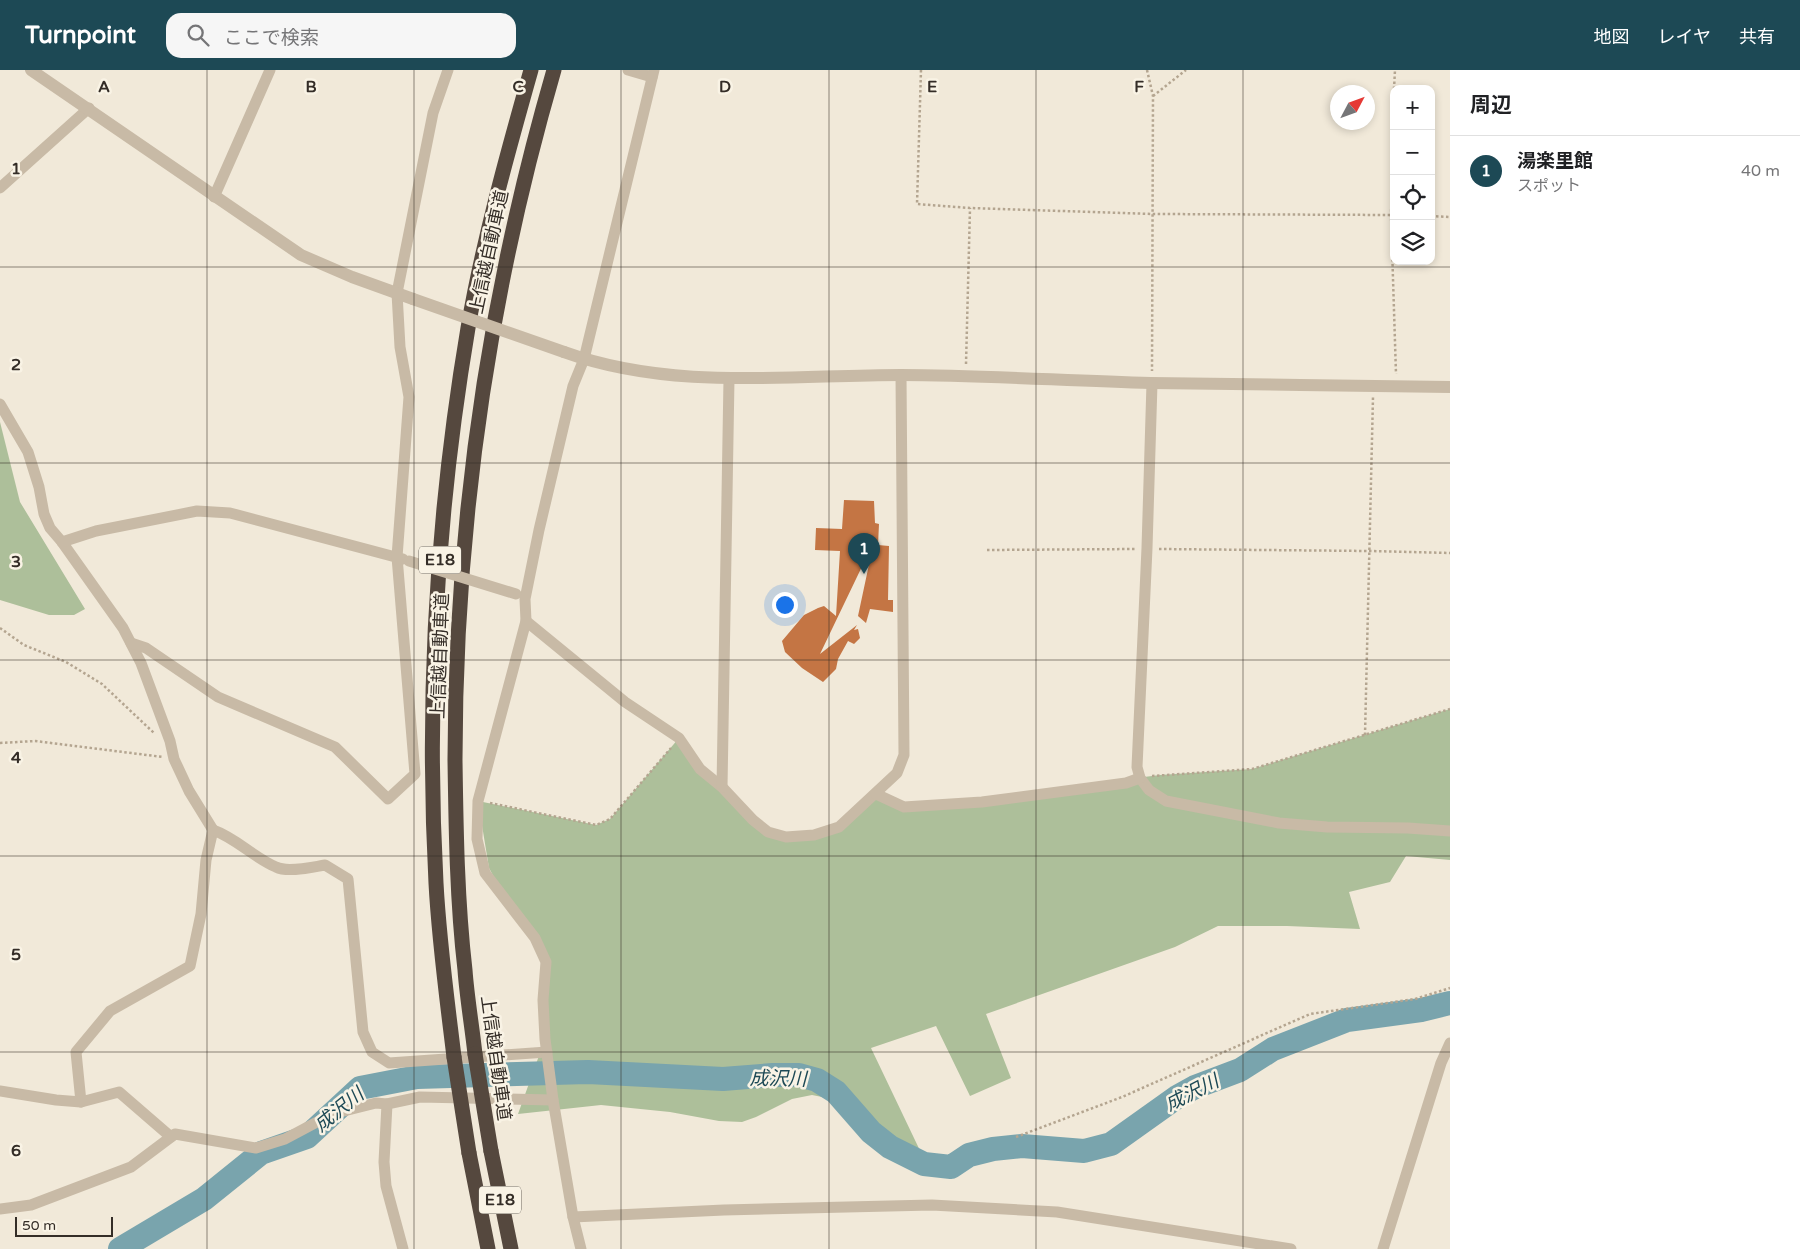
<!DOCTYPE html>
<html lang="ja">
<head>
<meta charset="utf-8">
<style>
  body { margin:0; font-family:"Varela Round","Noto Sans JP",sans-serif; background:#f6f6f6; color:#202124 }
  .controls { position:absolute; right:15px; top:15px; display:grid; overflow:hidden; border-radius:10px; box-shadow:0 2px 8px #0003 }
  .controls button { width:45px; height:45px; display:grid; place-items:center; padding:0; border:0; border-bottom:1px solid #e0e0e0; background:#fff; color:#202124; font:25px sans-serif }
  .compass { position:absolute; left:1330px; top:15px; width:45px; height:45px; border-radius:50%; background:#fff; box-shadow:0 2px 8px #0003; rotate:49deg }
  .scale { position:absolute; left:15px; bottom:12px; width:98px; box-sizing:border-box; padding-left:5px; border:2px solid #342d27; border-top:0; font-size:14px; line-height:18px; white-space:nowrap; color:#342d27; -webkit-text-stroke:4px #f9f3e5; paint-order:stroke }
  .you { position:absolute; left:784px; top:534px; width:18px; height:18px; margin:-12px; border:4px solid #fff; border-radius:50%; background:#1a73e8; box-shadow:0 0 0 8px #1a73e833 }
  .badge { display:grid; place-items:center; width:32px; height:32px; border-radius:50%; background:#1d4955; color:#fff; font-size:16px; font-weight:700 }
  .pin { position:absolute; translate:-50% -41px; filter:drop-shadow(0 1px 2px #0008) }
  .pin::after { content:''; position:absolute; top:26px; width:18px; height:15px; background:inherit; clip-path:polygon(0 0,100% 0,50% 100%) }
  .list { margin:0; padding:0; list-style:none }
  h2 { display:flex; justify-content:space-between; align-items:center; height:65px; margin:0; padding:0 20px; font-size:21px }
  h2 small { font-size:16px; font-weight:400; color:#757577 }
  .list li { display:grid; grid-template-columns:32px 1fr auto; gap:15px; align-items:center; box-sizing:border-box; height:70px; padding:0 20px; border-top:1px solid #e0e0e0 }
  .list b { display:block; font-size:19px; white-space:nowrap }
  .list p { margin:0; font-size:16px; white-space:nowrap; color:#757577 }
  .list em { font-size:16px; font-style:normal; color:#757577 }
  .icon { flex:none; width:28px; height:28px; fill:none; stroke:currentColor; stroke-width:2; stroke-linecap:round; stroke-linejoin:round }
  .map { position:relative; flex:none; width:1450px; height:1179px; overflow:hidden }
  header { display:flex; align-items:center; gap:30px; box-sizing:border-box; height:70px; padding:0 25px; background:#1d4955; color:#fff }
  header strong { font-size:24px }
  nav { display:flex; gap:28px; margin-inline-start:auto; font-size:18px }
  .search { width:350px; height:45px; background:#f6f6f6; display:flex; align-items:center; gap:12px; box-sizing:border-box; padding:0 18px; border-radius:15px; color:#757577; font-size:19px }
  main { display:flex }
  aside { flex:1; background:#fff }
  .map>svg:first-child { display:block }
  .green { fill:#adbf9a }
  .lines { fill:none; stroke-linecap:round; stroke-linejoin:round }
  .river { stroke:#79a4ad; stroke-width:24 }
  .building { fill:#c47544 }
  .path { stroke:#b4a590; stroke-width:2.5; stroke-dasharray:2.5 2.5; stroke-linecap:butt }
  .minor { stroke:#c8baa6; stroke-width:11 }
  .tertiary { stroke:#c8baa6; stroke-width:12 }
  .motorway { stroke:#55483e; stroke-width:15 }
  .minor-bridge { stroke:#c8baa6; stroke-width:11 }
  .tertiary-bridge { stroke:#c8baa6; stroke-width:12 }
  .motorway-bridge { stroke:#55483e; stroke-width:15 }
  .grid { fill:none; stroke:#342d27; stroke-width:1; stroke-opacity:0.55 }
  .labels { text-anchor:middle; dominant-baseline:central; stroke-width:5; stroke-linejoin:round; paint-order:stroke }
  .shield { fill:#f9f3e5; stroke:#6f6860; stroke-width:1 }
  .shield-label { font-size:16px; font-weight:bold; fill:#342d27 }
  .street-label { font-size:18px; fill:#342d27; stroke:#f9f3e5 }
  .water-label { font-size:19px; font-style:italic; fill:#1d4955; stroke:#f9f3e5 }
  .grid-label { font-size:16px; text-anchor:middle; font-weight:bold; fill:#342d27; stroke:#f9f3e5; stroke-width:5; stroke-linejoin:round; paint-order:stroke }
</style>
</head>
<body>
<header>
<strong>Turnpoint</strong>
<div class="search"><svg class="icon" aria-label="search" viewBox="0 0 24 24"><circle cx="10" cy="10" r="6"/><path d="M15 15l6 6"/></svg>ここで検索</div>
<nav><a>地図</a><a>レイヤ</a><a>共有</a></nav>
</header>
<main>
<div class="map">
<svg width="1450" height="1179" viewBox="0 0 1450 1179">
  <rect width="100%" height="100%" fill="#f1e9d9"/>
  <g class="green">
    <polygon points="0,352 20,432 85,539 74,545 49,545 0,530"/>
    <polygon points="1450,639 1450,790 1406,786 1390,812 1349,822 1360,859 1287,856 1218,856 1175,877 986,944 1011,1008 970,1026 936,956 871,978 924,1089 897,1076 881,1062 837,1030 812,1025 792,1029 756,1047 742,1052 719,1051 670,1042 601,1035 518,1044 545,969 546,893 511,839 489,798 478,731 596,755 610,749 679,668 753,750 786,767 839,757 876,724 904,737 1160,705 1252,699"/>
  </g>
  <g class="lines">
    <polyline class="river" points="120,1179 204,1129 261,1083 307,1067 360,1018 417,1007 588,1002 723,1009 773,1005 799,1005 817,1010 836,1022 871,1062 890,1077 924,1094 951,1097 969,1085 993,1079 1022,1076 1084,1081 1111,1074 1177,1027 1195,1017 1240,1000 1273,979 1347,950 1421,940 1450,933"/>
  </g>
  <polygon class="building" points="844,430 874,431 875,453 879,454 878,475 889,476 888,530 893,530 893,542 870,539 866,553 858,546 871,485 868,484 820,584 857,555 854,560 858,559 860,568 854,574 848,571 838,589 836,599 823,612 802,598 785,582 782,571 804,545 818,538 824,536 836,546 840,481 815,480 816,458 842,459"/>
  <g class="lines">
    <g class="path">
      <polyline points="921,0 917,134 970,138 1153,144 1394,145"/>
      <polyline points="1147,0 1153,26 1152,301"/>
      <polyline points="1394,19 1395,0"/>
      <polyline points="1153,26 1186,0"/>
      <polyline points="1394,34 1391,145 1396,304"/>
      <polyline points="1431,146 1450,147"/>
      <polyline points="966,294 970,138"/>
      <polyline points="1159,479 1369,481 1450,483"/>
      <polyline points="987,480 1136,479"/>
      <polyline points="0,558 24,575 66,592 102,614 154,663"/>
      <polyline points="1365,665 1373,327"/>
      <polyline points="0,673 35,671 163,687"/>
      <polyline points="1152,706 1252,699 1450,639"/>
      <polyline points="490,733 596,755 610,749 671,678"/>
      <polyline points="1016,1067 1122,1027 1310,944 1415,929 1450,918"/>
    </g>
    <g class="minor">
      <polyline points="628,0 652,7"/>
      <polyline points="0,118 89,38"/>
      <polyline points="214,127 270,0"/>
      <polyline points="1152,313 1147,478 1137,697 1140,708 1149,720 1166,731 1279,753 1327,757 1408,758 1450,761"/>
      <polyline points="0,334 28,382 39,417 44,444 50,458 62,472 123,558 141,593 170,671 174,689 189,721 213,760 206,790 201,844 190,896 110,941 76,982 81,1032"/>
      <polyline points="62,472 96,461 197,441 230,443 403,489"/>
      <polyline points="526,551 625,632 679,668 700,699 722,717 753,750 768,762 786,767 814,765 839,757 897,703 904,685 901,305"/>
      <polyline points="131,573 146,578 218,627 335,677 388,729 415,704 397,487 409,327 400,277 397,223 433,43 448,0"/>
      <polyline points="722,717 729,309"/>
      <polyline points="876,724 904,737 982,732 1126,713 1140,708"/>
      <path d="M213 760C236 768 253 787 276 797 288 803 312 797 325 795L348 809 363 962 372 982 389 993 547 982"/>
      <polyline points="0,1021 56,1030 81,1032 119,1022 171,1067"/>
      <polyline points="387,1034 384,1092 386,1116 403,1179"/>
      <polyline points="0,1139 31,1135 131,1097 175,1064 256,1078 285,1069 332,1044 376,1033 387,1034 420,1027 553,1030"/>
      <polyline points="573,1147 724,1140 932,1135 1057,1142 1291,1179"/>
      <polyline points="581,1179 573,1147 553,1030 545,969 543,930 546,892 535,868 485,803 477,769 478,731 526,551 525,529 539,460 573,316 584,289 654,0"/>
      <polyline points="1383,1179 1441,993 1450,973"/>
    </g>
    <g class="tertiary">
      <polyline points="31,0 301,185 352,207 413,229"/>
      <path d="M564 282C672 321 789 305 901 305 984 305 1068 311 1151 313 1251 315 1350 315 1450 317"/>
    </g>
    <g class="motorway">
      <path d="M475 984C472 956 467 928 465 900 457 831 456 760 455 690 455 454 488 227 554 0"/>
      <path d="M454 987C447 929 439 871 436 813 426 628 437 441 468 258 483 171 507 85 531 0"/>
      <polyline points="491,1081 511,1179"/>
      <polyline points="469,1083 488,1179"/>
    </g>
    <polyline class="minor-bridge" points="409,491 516,524"/>
    <polyline class="tertiary-bridge" points="413,229 564,282"/>
    <g class="motorway-bridge">
      <polyline points="475,984 491,1081"/>
      <polyline points="454,987 469,1083"/>
    </g>
  </g>
  <path class="grid" d="M207 0V1179M414 0V1179M621 0V1179M829 0V1179M1036 0V1179M1243 0V1179M0 197H1450M0 393H1450M0 590H1450M0 786H1450M0 982H1450"/>
  <g class="labels">
    <g class="shield">
      <rect x="419" y="476.5" width="42" height="27" rx="4"/>
      <rect x="479" y="1116.5" width="42" height="27" rx="4"/>
    </g>
    <g class="shield-label">
      <text x="440" y="490">E18</text>
      <text x="500" y="1130">E18</text>
    </g>
    <g class="street-label">
      <text transform="translate(489 182) rotate(-78)">上信越自動車道</text>
      <text transform="translate(440 586) rotate(-88)">上信越自動車道</text>
      <text transform="translate(496 988) rotate(82)">上信越自動車道</text>
    </g>
    <g class="water-label">
      <text transform="translate(778 1009) rotate(1)">成沢川</text>
      <text transform="translate(1192 1023) rotate(-27)">成沢川</text>
      <text transform="translate(339 1040) rotate(-39)">成沢川</text>
    </g>
  </g>
  <g class="grid-label">
    <text x="104" y="22">A</text>
    <text x="311" y="22">B</text>
    <text x="518" y="22">C</text>
    <text x="725" y="22">D</text>
    <text x="932" y="22">E</text>
    <text x="1139" y="22">F</text>
    <text x="16" y="104">1</text>
    <text x="16" y="300">2</text>
    <text x="16" y="497">3</text>
    <text x="16" y="693">4</text>
    <text x="16" y="890">5</text>
    <text x="16" y="1086">6</text>
  </g>
</svg>
<div class="controls">
<button>+</button>
<button>−</button>
<button><svg class="icon" aria-label="locate" viewBox="0 0 24 24"><circle cx="12" cy="12" r="6"/><path d="M12 2v4M12 18v4M2 12h4M18 12h4"/></svg></button>
<button><svg class="icon" aria-label="layers" viewBox="0 0 24 24"><path d="M12 4l9 5-9 5-9-5zM3 14l9 5 9-5"/></svg></button>
</div>
<svg class="compass" viewBox="-18 -18 36 36"><path d="M0-13l5 13h-10z" fill="#e53935"/><path d="M0 13l5-13h-10z" fill="#757577"/></svg>
<div class="scale">50 m</div>
<div class="you"></div>
<div class="pin badge" style="left:864px;top:504px">1</div>
</div>
<aside>
<h2>周辺<small></small></h2>
<ul class="list">
<li><span class="badge">1</span><div><b>湯楽里館</b><p>スポット</p></div><em>40 m</em></li>
</ul>
</aside>
</main>
</body>
</html>
